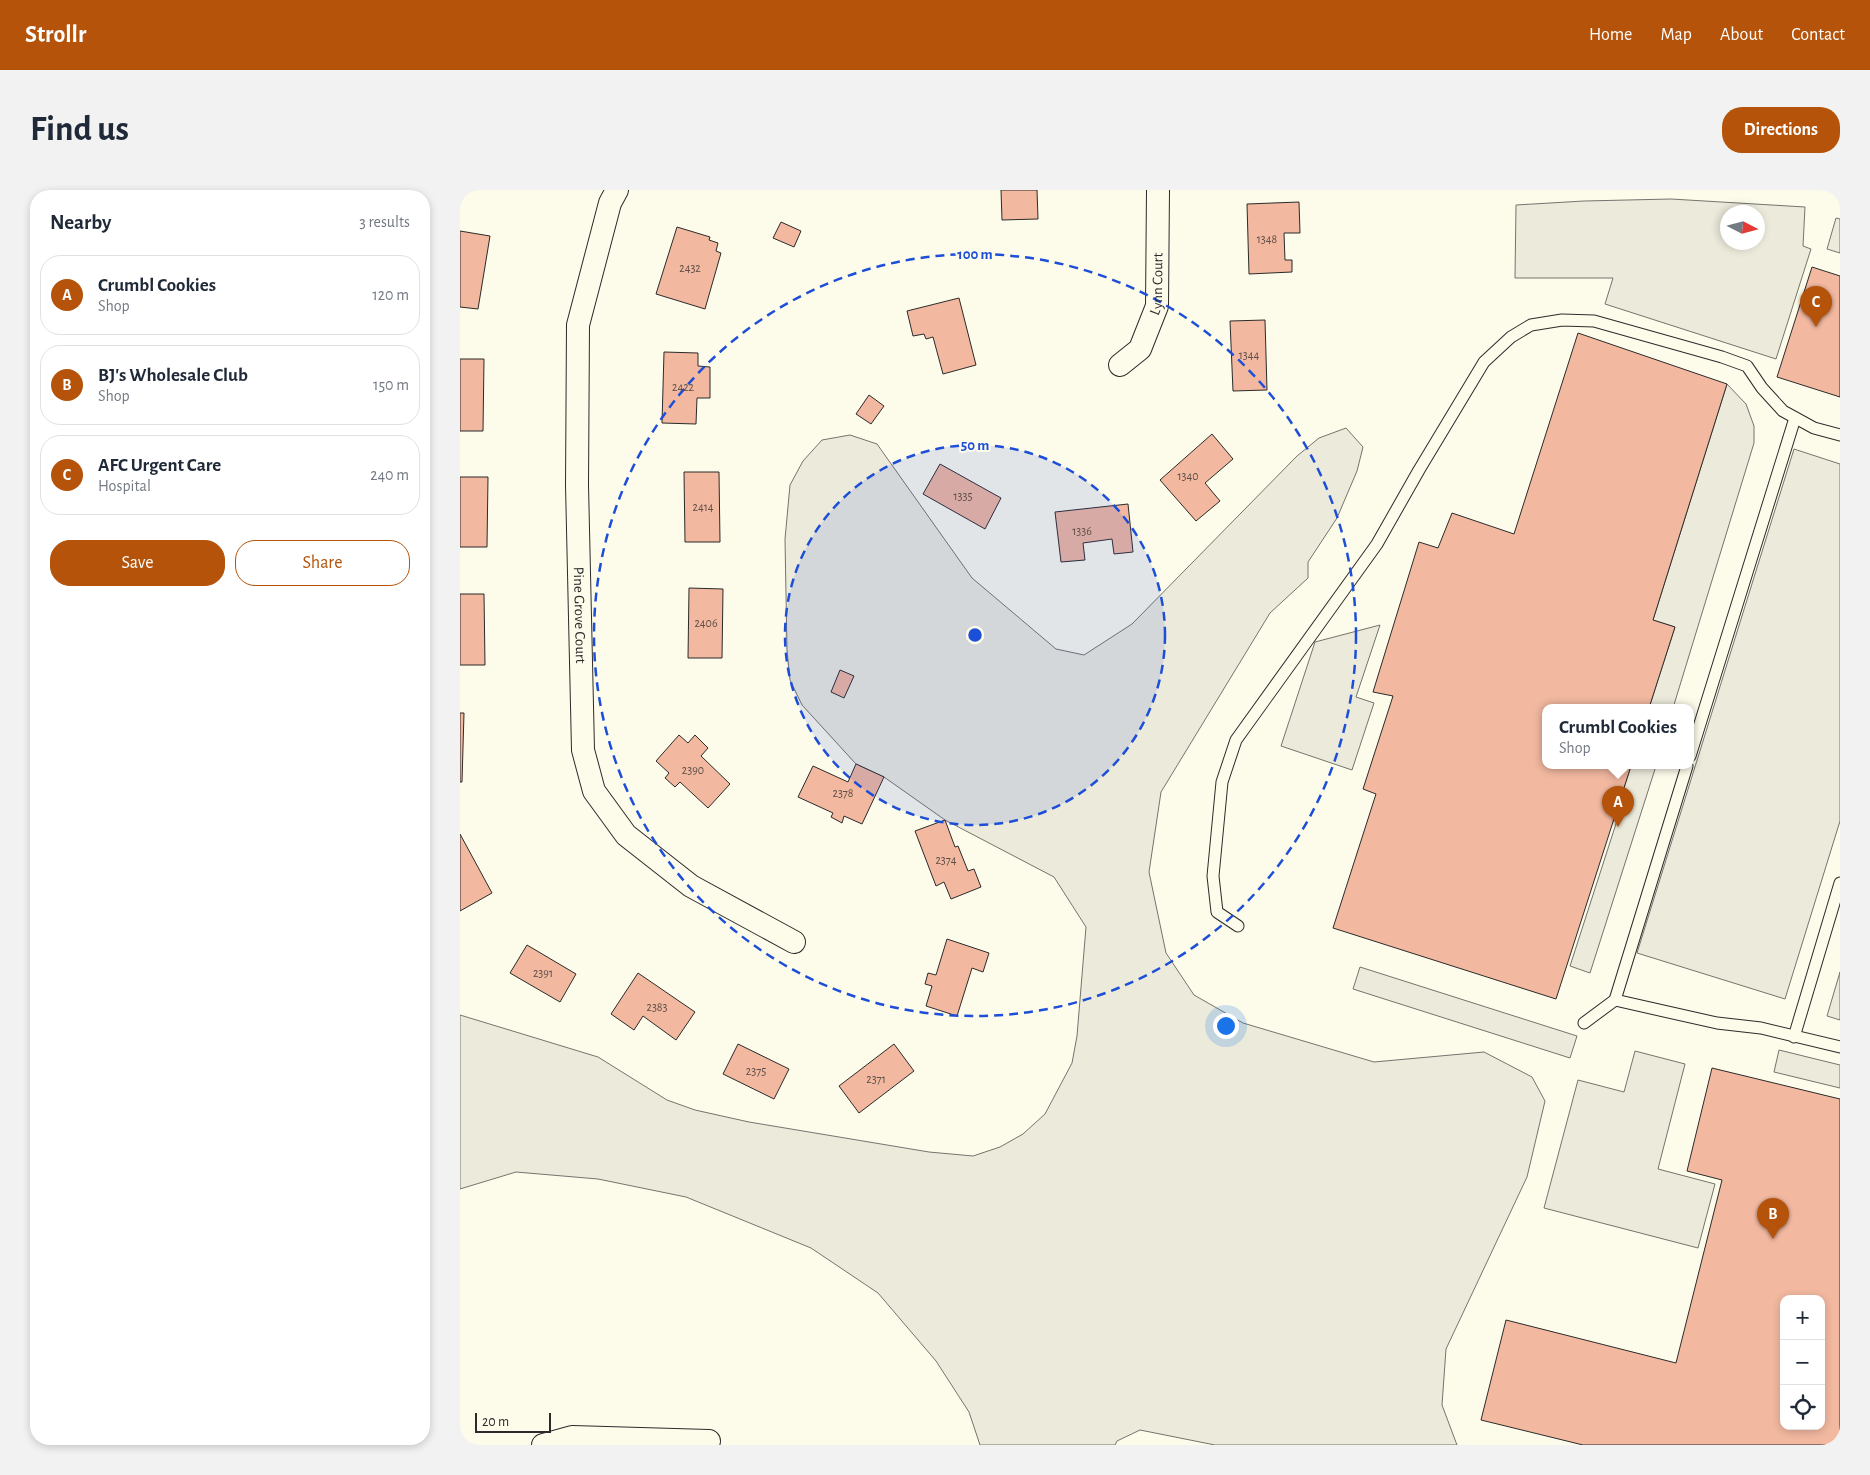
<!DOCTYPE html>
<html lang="en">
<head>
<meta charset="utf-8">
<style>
  body { margin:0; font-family:"Alegreya Sans",sans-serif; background:#f2f2f3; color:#1f2937 }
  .controls { position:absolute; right:15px; bottom:15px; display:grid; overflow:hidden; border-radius:10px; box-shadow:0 2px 8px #0003 }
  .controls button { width:45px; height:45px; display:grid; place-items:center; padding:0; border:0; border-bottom:1px solid #e0e1e3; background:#fff; color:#1f2937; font:25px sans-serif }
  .compass { position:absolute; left:1260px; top:15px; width:45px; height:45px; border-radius:50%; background:#fff; box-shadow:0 2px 8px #0003; rotate:96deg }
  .scale { position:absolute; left:15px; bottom:12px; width:76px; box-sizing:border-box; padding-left:5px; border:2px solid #2b2b2b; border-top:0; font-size:14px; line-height:18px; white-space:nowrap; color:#2b2b2b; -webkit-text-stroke:4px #fdfbea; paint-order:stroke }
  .you { position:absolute; left:765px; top:835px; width:18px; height:18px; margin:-12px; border:4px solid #fff; border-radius:50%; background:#1a73e8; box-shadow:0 0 0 8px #1a73e833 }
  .badge { display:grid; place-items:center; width:32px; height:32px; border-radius:50%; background:#b45309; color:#fff; font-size:16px; font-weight:700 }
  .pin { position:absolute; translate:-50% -41px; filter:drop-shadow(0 1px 2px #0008) }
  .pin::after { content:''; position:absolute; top:26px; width:18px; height:15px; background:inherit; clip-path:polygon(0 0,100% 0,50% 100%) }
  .popup { position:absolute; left:1082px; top:514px; width:152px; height:65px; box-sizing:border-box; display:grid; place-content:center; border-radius:10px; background:#fff; filter:drop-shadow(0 1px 4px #0005); font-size:16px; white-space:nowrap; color:#747a83 }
  .popup b { font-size:19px; color:#1f2937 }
  .popup::after { content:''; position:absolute; left:50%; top:100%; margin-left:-10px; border:10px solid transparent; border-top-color:#fff }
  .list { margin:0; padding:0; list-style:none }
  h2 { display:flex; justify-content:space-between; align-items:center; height:65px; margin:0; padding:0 20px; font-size:21px }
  h2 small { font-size:16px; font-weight:400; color:#747a83 }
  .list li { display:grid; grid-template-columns:32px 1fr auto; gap:15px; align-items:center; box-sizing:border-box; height:80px; margin:0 10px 10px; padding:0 10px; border:1px solid #e0e1e3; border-radius:20px }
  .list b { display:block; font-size:19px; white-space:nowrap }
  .list p { margin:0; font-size:16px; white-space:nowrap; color:#747a83 }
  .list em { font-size:16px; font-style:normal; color:#747a83 }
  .actions { display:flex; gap:10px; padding:15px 20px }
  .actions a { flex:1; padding:11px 0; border:1px solid #b45309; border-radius:20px; text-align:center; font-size:18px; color:#b45309 }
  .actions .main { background:#b45309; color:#fff }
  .icon { flex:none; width:28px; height:28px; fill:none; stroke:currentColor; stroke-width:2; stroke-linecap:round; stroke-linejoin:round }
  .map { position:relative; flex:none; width:1380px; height:1255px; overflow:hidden; border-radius:20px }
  header { display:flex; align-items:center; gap:30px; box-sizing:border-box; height:70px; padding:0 25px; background:#b45309; color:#fff }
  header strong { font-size:24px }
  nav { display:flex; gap:28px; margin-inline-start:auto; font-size:18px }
  .intro { display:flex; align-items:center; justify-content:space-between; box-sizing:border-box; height:120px; padding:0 30px }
  h1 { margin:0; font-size:35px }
  .button { padding:12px 22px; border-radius:20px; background:#b45309; color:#fff; font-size:18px; font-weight:700 }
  main { display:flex; gap:30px; padding:0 30px }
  aside { flex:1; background:#fff; border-radius:20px; box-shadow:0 2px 8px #0003 }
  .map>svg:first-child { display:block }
  .green { fill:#ecebdb; stroke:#74746e }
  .parking { fill:#eceadb; stroke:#74746e; fill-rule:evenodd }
  .building { fill:#f2b8a0; stroke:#2b2b2b; fill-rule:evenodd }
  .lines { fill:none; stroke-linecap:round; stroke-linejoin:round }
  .service-casing { stroke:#2b2b2b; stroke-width:13 }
  .minor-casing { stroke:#2b2b2b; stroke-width:24 }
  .service { stroke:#fdfbea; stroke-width:11 }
  .minor { stroke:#fdfbea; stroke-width:22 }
  .ring { fill:none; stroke:#1d4ed8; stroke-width:2.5; stroke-dasharray:9 6 }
  .labels { text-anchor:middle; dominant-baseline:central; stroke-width:4; stroke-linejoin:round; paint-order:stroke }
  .number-label { font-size:12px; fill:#5d4e48 }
  .street-label { font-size:15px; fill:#2b2b2b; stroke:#fdfbea }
  .centre { fill:#1d4ed8; stroke:#fdfbea; stroke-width:2.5 }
  .ring-label { font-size:15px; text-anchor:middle; font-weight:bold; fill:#1d4ed8; stroke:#fdfbea; stroke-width:4; stroke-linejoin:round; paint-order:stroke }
</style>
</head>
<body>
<header>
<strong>Strollr</strong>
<nav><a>Home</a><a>Map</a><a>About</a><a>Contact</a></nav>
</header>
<div class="intro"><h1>Find us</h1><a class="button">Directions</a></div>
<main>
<aside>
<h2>Nearby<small>3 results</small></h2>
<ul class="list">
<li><span class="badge">A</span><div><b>Crumbl Cookies</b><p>Shop</p></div><em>120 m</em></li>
<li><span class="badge">B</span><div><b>BJ's Wholesale Club</b><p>Shop</p></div><em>150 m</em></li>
<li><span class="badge">C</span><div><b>AFC Urgent Care</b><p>Hospital</p></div><em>240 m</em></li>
</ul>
<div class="actions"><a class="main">Save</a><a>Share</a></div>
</aside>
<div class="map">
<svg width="1380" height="1255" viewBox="0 0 1380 1255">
  <rect width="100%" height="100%" fill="#fdfbea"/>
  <polygon class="green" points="886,238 903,257 897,281 877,328 848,372 848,388 810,423 701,602 689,682 706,763 734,805 783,833 914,872 1024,862 1072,887 1085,911 1067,987 986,1159 982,1215 997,1255 755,1255 680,1240 657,1251 655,1255 520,1255 509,1222 476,1171 418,1103 351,1058 226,1007 138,989 56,982 0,999 0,825 138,867 207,910 235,920 289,932 469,962 513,966 540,957 563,944 585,924 612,873 617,846 626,737 594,687 485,630 424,587 396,574 342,515 330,490 327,460 325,349 330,295 343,271 362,250 390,245 417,254 512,388 596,459 624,465 672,434 837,266 859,248"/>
  <g class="parking">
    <path d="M1211 9 1345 17 1343 56 1351 59 1316 169 1145 114 1153 88H1055L1056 15 1124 11ZM1268 22H1298V52H1268Z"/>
    <polygon points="1376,28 1380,29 1380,63 1367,59"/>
    <polygon points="1267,194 1286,214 1294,236 1294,253 1213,518 1189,518 1215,437 1193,430"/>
    <polygon points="1334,259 1380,274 1380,631 1325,809 1177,763"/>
    <polygon points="920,435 896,507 914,513 892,580 821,556 855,452"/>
    <polygon points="1171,576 1196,576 1130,783 1110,776 1164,609 1161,607"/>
    <polygon points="900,777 1117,846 1110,868 893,799"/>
    <polygon points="1380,782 1380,830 1367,826"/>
    <polygon points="1319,860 1380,875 1380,898 1314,882"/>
    <polygon points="1175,861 1225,874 1198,979 1255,994 1238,1058 1084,1018 1118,890 1164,902"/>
  </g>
  <g class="building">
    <polygon points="541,0 577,0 578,29 542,30"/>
    <polygon points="839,12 840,43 824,43 825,70 832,70 832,82 789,84 787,14"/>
    <polygon points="321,32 341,41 334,57 313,48"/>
    <polygon points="217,37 250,47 249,50 258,53 256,61 261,63 245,119 196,104"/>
    <polygon points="0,41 30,46 18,119 0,117"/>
    <polygon points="1352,77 1380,86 1380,207 1317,187"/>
    <polygon points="499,108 516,175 483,184 473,147 466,149 464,144 453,146 447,121"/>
    <polygon points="805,130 807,200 773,201 770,131"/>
    <polygon points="1118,143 1267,194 1193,430 1215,437 1189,518 1086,518 1086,576 1171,576 1096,809 873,738 916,604 903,599 933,506 913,502 959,352 978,358 992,323 1054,344"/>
    <polygon points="204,162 238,163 238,176 250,177 250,208 237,208 236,234 202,233"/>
    <polygon points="0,169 24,169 23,241 0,241"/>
    <polygon points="409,205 424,216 411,234 396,224"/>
    <polygon points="752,244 773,269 745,293 760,311 736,331 700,290"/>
    <polygon points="480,274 541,308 525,339 463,304"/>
    <polygon points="224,282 259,282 260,352 225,352"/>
    <polygon points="0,287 28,287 27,357 0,357"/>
    <polygon points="668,314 673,362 654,364 652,349 623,353 625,370 601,372 595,322"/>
    <polygon points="229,398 263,399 262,468 228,468"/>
    <polygon points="0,404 24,404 25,475 0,475"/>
    <polygon points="380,480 394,486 384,508 371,502"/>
    <polygon points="0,523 4,523 2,592 0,592"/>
    <polygon points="219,545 228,553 235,545 248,558 241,566 270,594 248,618 220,592 215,597 205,588 209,583 196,571"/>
    <polygon points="396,574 424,587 402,634 384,626 382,633 371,627 373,623 338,607 353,576 388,592"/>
    <polygon points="485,630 495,657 498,656 508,681 514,679 521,697 491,709 484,692 476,696 455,641"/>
    <polygon points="0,644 32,703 0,721"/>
    <polygon points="487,749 529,763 523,782 512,778 497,826 466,816 472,796 465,794 468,783 476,785"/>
    <polygon points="67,755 116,784 100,812 50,783"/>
    <polygon points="178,783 235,822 216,850 183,826 174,840 151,824"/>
    <polygon points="278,854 329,879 314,909 263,884"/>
    <polygon points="434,854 454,881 399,923 379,896"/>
    <path d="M1252 878 1380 909V1255H1123L1021 1230 1046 1130 1216 1173 1262 990 1227 981ZM1324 1109H1361V1236H1324Z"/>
  </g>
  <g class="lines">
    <defs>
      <g id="service">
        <polyline points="1230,566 1335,228"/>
        <polyline points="778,736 757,722 753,686 762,592 776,550 917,354 959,280 1024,172 1051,147 1071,135 1102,130 1134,131 1262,167 1287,176 1302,198 1323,221 1354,238 1380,245"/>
        <polyline points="1155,810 1227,576"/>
        <polyline points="1124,833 1155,810 1257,833 1301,838 1380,857"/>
        <polyline points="1334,847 1380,693"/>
      </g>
      <g id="minor">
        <path id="s1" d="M157 0 150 13 118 135 117 295 123 560 134 601 166 645 231 696 334 752"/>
        <path id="s2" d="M660 175 680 159 697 116 698 0"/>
        <polyline points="83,1255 112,1247 249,1251"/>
      </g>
    </defs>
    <use href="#service" class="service-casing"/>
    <use href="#minor" class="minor-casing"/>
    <use href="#service" class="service"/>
    <use href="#minor" class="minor"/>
  </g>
  <circle cx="515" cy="445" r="190" fill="#1d4ed8" fill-opacity=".12"/>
  <g class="ring">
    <circle cx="515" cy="445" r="190"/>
    <circle cx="515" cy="445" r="381"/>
  </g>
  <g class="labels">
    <g class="number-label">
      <text x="807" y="49">1348</text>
      <text x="230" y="78">2432</text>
      <text x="789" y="165">1344</text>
      <text x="223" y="197">2422</text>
      <text x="728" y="286">1340</text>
      <text x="503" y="306">1335</text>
      <text x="243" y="317">2414</text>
      <text x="622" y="341">1336</text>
      <text x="246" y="433">2406</text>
      <text x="233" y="580">2390</text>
      <text x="383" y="603">2378</text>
      <text x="486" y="670">2374</text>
      <text x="83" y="783">2391</text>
      <text x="197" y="817">2383</text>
      <text x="296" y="881">2375</text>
      <text x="416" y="889">2371</text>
    </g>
    <g class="street-label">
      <text stroke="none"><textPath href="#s2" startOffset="94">Lynn Court</textPath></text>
      <text stroke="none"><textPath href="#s1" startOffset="431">Pine Grove Court</textPath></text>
    </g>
  </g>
  <circle cx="515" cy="445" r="8" class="centre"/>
  <g class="ring-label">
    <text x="515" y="69">100 m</text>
    <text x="515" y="260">50 m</text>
  </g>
</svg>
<div class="controls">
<button>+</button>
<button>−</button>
<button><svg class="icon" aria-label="locate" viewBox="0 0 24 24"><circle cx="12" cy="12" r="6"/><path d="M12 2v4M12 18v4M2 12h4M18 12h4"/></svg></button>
</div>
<svg class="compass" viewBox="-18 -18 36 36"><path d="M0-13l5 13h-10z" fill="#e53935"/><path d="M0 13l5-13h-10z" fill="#747a83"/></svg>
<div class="scale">20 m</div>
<div class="you"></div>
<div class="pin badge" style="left:1158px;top:637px">A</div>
<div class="popup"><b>Crumbl Cookies</b>Shop</div>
<div class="pin badge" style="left:1313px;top:1049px">B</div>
<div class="pin badge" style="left:1356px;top:137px">C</div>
</div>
</main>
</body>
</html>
